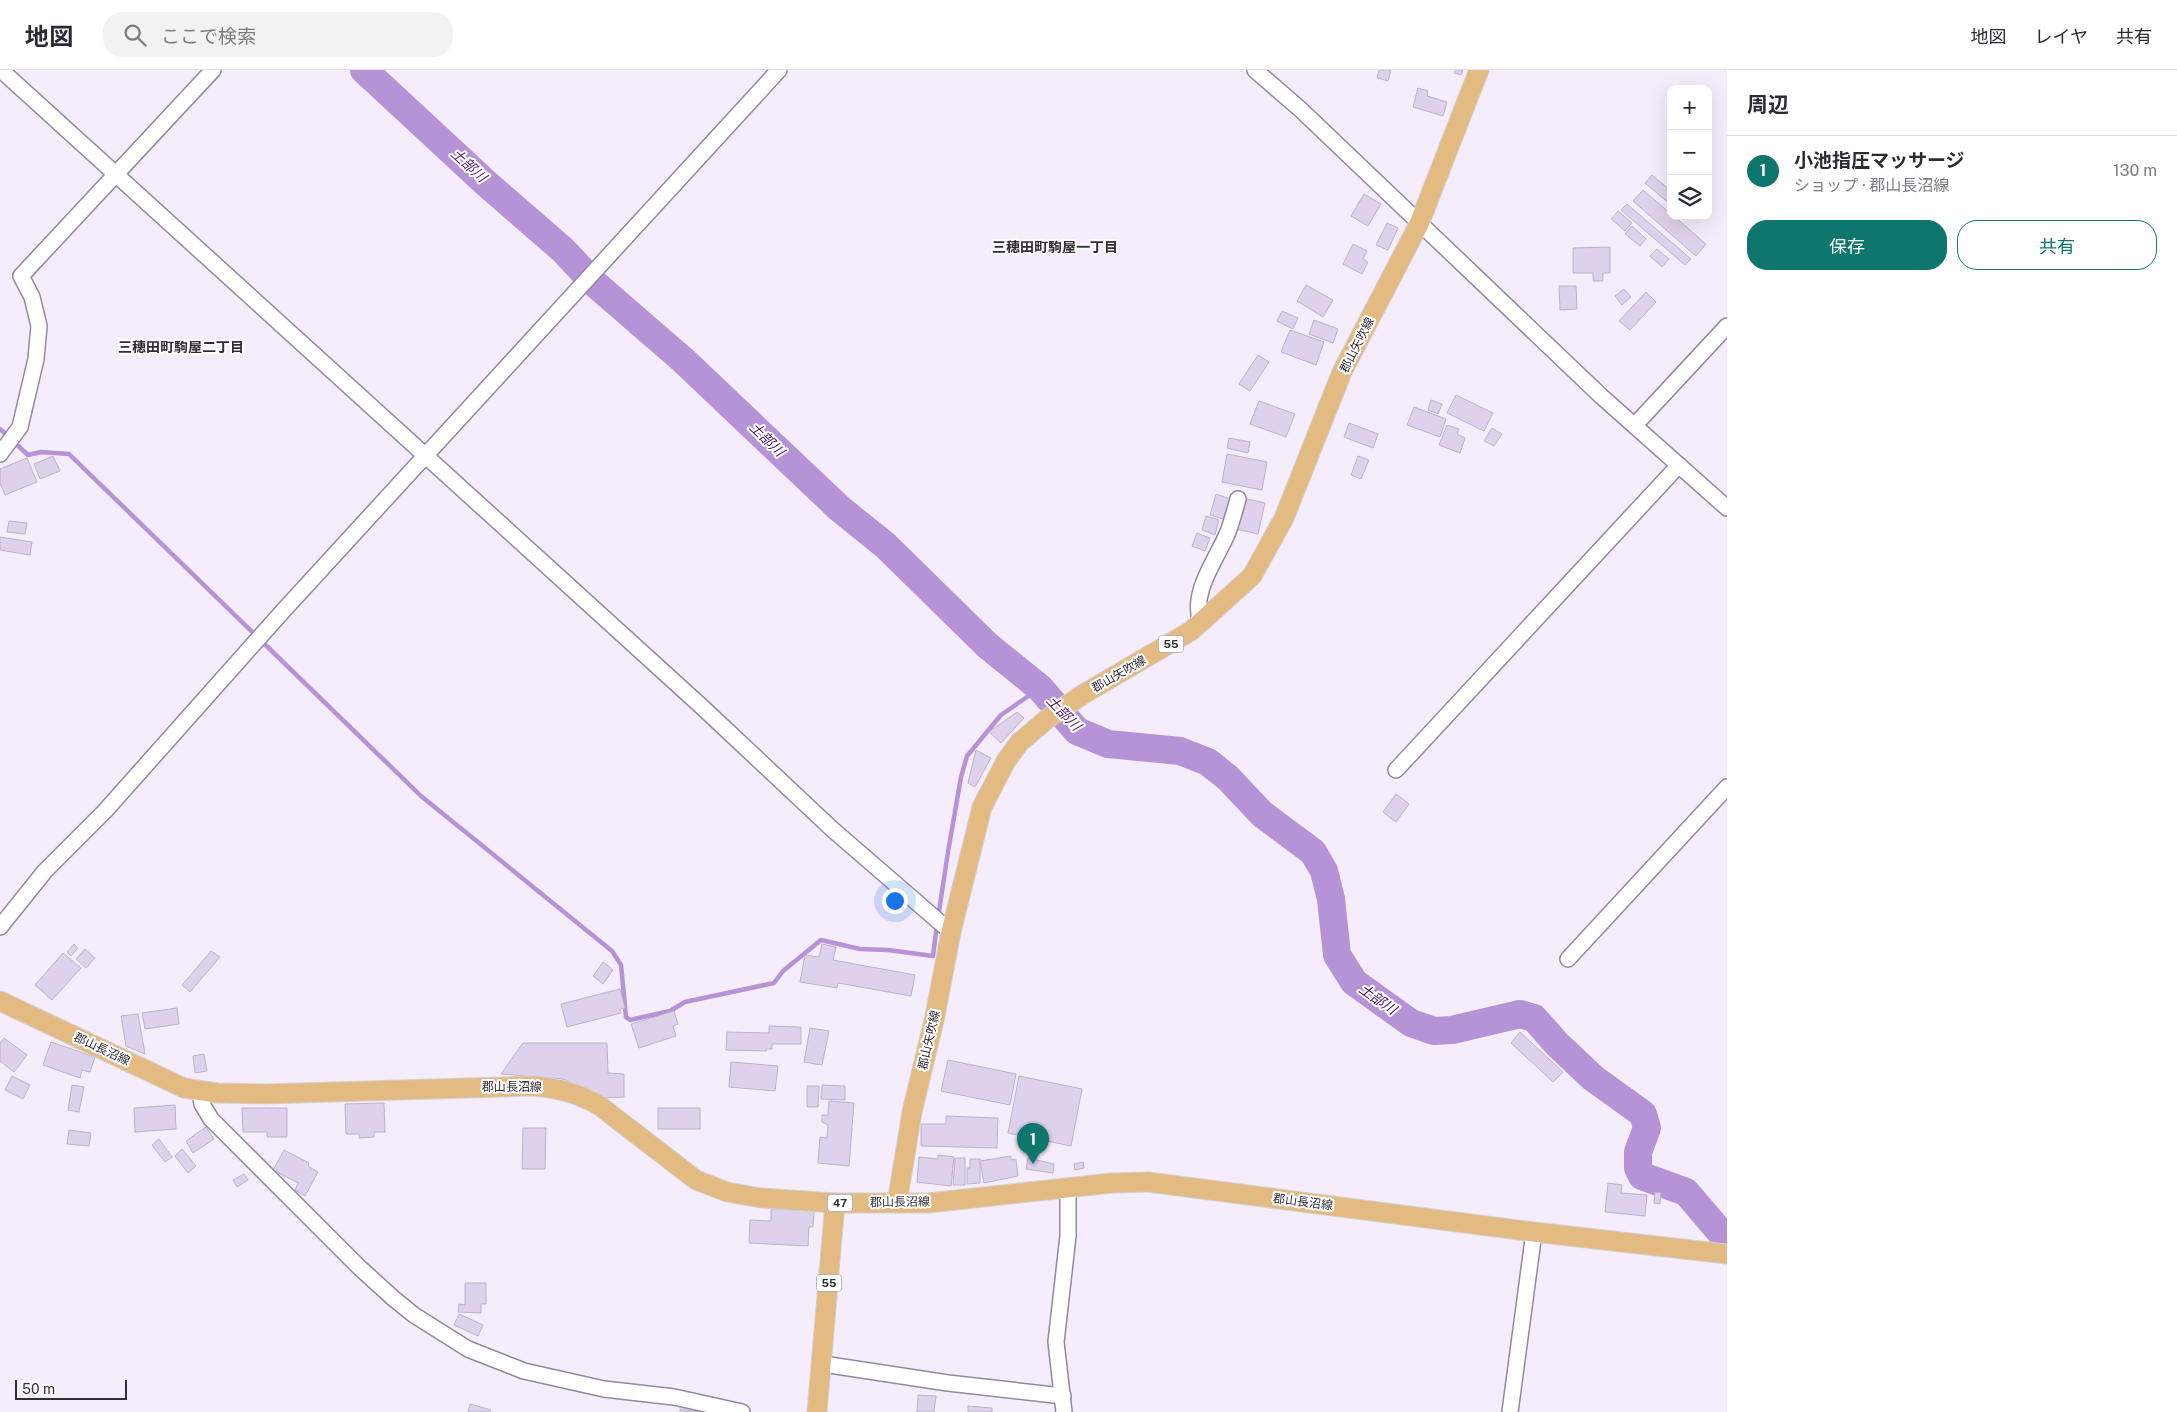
<!DOCTYPE html>
<html lang="ja">
<head>
<meta charset="utf-8">
<style>
  body { margin:0; font-family:"Public Sans","Noto Sans JP",sans-serif; background:#f2f2f3; color:#2b2b33 }
  .controls { position:absolute; right:15px; top:15px; display:grid; overflow:hidden; border-radius:10px; box-shadow:0 5px 20px #0002 }
  .controls button { width:45px; height:45px; display:grid; place-items:center; padding:0; border:0; border-bottom:1px solid #e1e1e2; background:#fff; color:#2b2b33; font:25px sans-serif }
  .scale { position:absolute; left:15px; bottom:12px; width:112px; box-sizing:border-box; padding-left:5px; border:2px solid #312c36; border-top:0; font-size:14px; line-height:18px; white-space:nowrap; color:#312c36; -webkit-text-stroke:4px #fefefe; paint-order:stroke }
  .you { position:absolute; left:894px; top:830px; width:18px; height:18px; margin:-12px; border:4px solid #fff; border-radius:50%; background:#1a73e8; box-shadow:0 0 0 8px #1a73e833 }
  .badge { display:grid; place-items:center; width:32px; height:32px; border-radius:50%; background:#0f766e; color:#fff; font-size:16px; font-weight:700 }
  .pin { position:absolute; translate:-50% -41px; filter:drop-shadow(0 1px 2px #0008) }
  .pin::after { content:''; position:absolute; top:26px; width:18px; height:15px; background:inherit; clip-path:polygon(0 0,100% 0,50% 100%) }
  .list { margin:0; padding:0; list-style:none }
  h2 { display:flex; justify-content:space-between; align-items:center; height:65px; margin:0; padding:0 20px; font-size:21px }
  h2 small { font-size:16px; font-weight:400; color:#7c7c81 }
  .list li { display:grid; grid-template-columns:32px 1fr auto; gap:15px; align-items:center; box-sizing:border-box; height:70px; padding:0 20px; border-top:1px solid #e1e1e2 }
  .list b { display:block; font-size:19px; white-space:nowrap }
  .list p { margin:0; font-size:16px; white-space:nowrap; color:#7c7c81 }
  .list em { font-size:16px; font-style:normal; color:#7c7c81 }
  .actions { display:flex; gap:10px; padding:15px 20px }
  .actions a { flex:1; padding:11px 0; border:1px solid #0f766e; border-radius:20px; text-align:center; font-size:18px; color:#0f766e }
  .actions .main { background:#0f766e; color:#fff }
  .icon { flex:none; width:28px; height:28px; fill:none; stroke:currentColor; stroke-width:2; stroke-linecap:round; stroke-linejoin:round }
  .map { position:relative; flex:none; width:1727px; height:1342px; overflow:hidden }
  header { display:flex; align-items:center; gap:30px; box-sizing:border-box; height:70px; padding:0 25px; background:#fff; border-bottom:1px solid #e1e1e2 }
  header strong { font-size:24px }
  nav { display:flex; gap:28px; margin-inline-start:auto; font-size:18px }
  .search { width:350px; height:45px; background:#f2f2f3; display:flex; align-items:center; gap:12px; box-sizing:border-box; padding:0 18px; border-radius:20px; color:#7c7c81; font-size:19px }
  main { display:flex }
  aside { flex:1; background:#fff }
  .map>svg:first-child { display:block }
  .lines { fill:none; stroke-linecap:round; stroke-linejoin:round }
  .stream { stroke:#b692d6; stroke-width:4.5 }
  .river { stroke:#b692d6; stroke-width:28 }
  .building { fill:#ded1eb; stroke:#beb2cb }
  .minor-casing { stroke:#9488a0; stroke-width:18 }
  .major-casing { stroke:#d2d1d3; stroke-width:21 }
  .minor { stroke:#fff; stroke-width:15 }
  .major { stroke:#e3bb82; stroke-width:19 }
  .labels { text-anchor:middle; dominant-baseline:central; stroke-width:4; stroke-linejoin:round; paint-order:stroke }
  .shield { fill:#fefefe; stroke:#6e6b72; stroke-width:1 }
  .shield-label { font-size:11px; font-weight:bold; fill:#312c36 }
  .street-label { font-size:12px; fill:#312c36; stroke:#fefefe }
  .water-label { font-size:14px; font-style:italic; fill:#491969; stroke:#fefefe }
  .neighbourhood-label { font-size:14px; font-weight:bold; fill:#312c36; stroke:#fefefe }
</style>
</head>
<body>
<header>
<strong>地図</strong>
<div class="search"><svg class="icon" aria-label="search" viewBox="0 0 24 24"><circle cx="10" cy="10" r="6"/><path d="M15 15l6 6"/></svg>ここで検索</div>
<nav><a>地図</a><a>レイヤ</a><a>共有</a></nav>
</header>
<main>
<div class="map">
<svg width="1727" height="1342" viewBox="0 0 1727 1342">
  <rect width="100%" height="100%" fill="#f5edfc"/>
  <g class="lines">
    <g class="stream">
      <polyline points="0,359 28,385 41,382 69,384 421,726 612,881 621,895 626,947 630,950 670,941 685,932 774,913 783,901 821,870 860,879 888,880 933,886 937,855"/>
      <polyline points="938,848 948,782 961,707 967,686 1001,645 1040,618"/>
    </g>
    <polyline class="river" points="364,0 487,114 563,180 594,213 683,290 839,438 885,475 988,576 1040,618 1077,661 1108,674 1180,681 1208,692 1228,708 1262,744 1313,782 1324,801 1331,829 1337,885 1354,912 1411,953 1434,961 1452,960 1520,944 1534,948 1557,974 1593,1008 1643,1044 1647,1058 1638,1082 1638,1098 1642,1106 1686,1122 1727,1170"/>
  </g>
  <g class="building">
    <polygon points="1379,0 1391,0 1388,11 1377,8"/>
    <polygon points="1455,0 1463,0 1461,5 1454,3"/>
    <polygon points="1418,18 1428,21 1427,26 1447,32 1443,46 1413,37"/>
    <polygon points="1652,105 1671,121 1671,135 1645,113"/>
    <polygon points="1643,120 1671,144 1671,146 1674,146 1706,174 1696,186 1633,131"/>
    <polygon points="1364,124 1381,134 1368,156 1351,146"/>
    <polygon points="1627,134 1691,189 1685,195 1621,140"/>
    <polygon points="1618,141 1632,153 1625,161 1611,149"/>
    <polygon points="1387,153 1398,158 1388,180 1376,175"/>
    <polygon points="1632,156 1646,169 1640,176 1625,164"/>
    <polygon points="1353,174 1367,181 1363,189 1368,192 1362,204 1343,194"/>
    <polygon points="1610,177 1610,203 1603,203 1603,211 1593,211 1593,203 1573,203 1573,178"/>
    <polygon points="1657,179 1669,189 1662,197 1650,186"/>
    <polygon points="1306,215 1333,230 1323,247 1297,231"/>
    <polygon points="1559,216 1576,216 1577,239 1560,240"/>
    <polygon points="1624,219 1631,227 1622,235 1615,226"/>
    <polygon points="1646,222 1656,232 1630,260 1619,251"/>
    <polygon points="1282,241 1298,248 1293,259 1277,251"/>
    <polygon points="1314,250 1338,259 1333,273 1309,264"/>
    <polygon points="1290,260 1324,272 1316,295 1281,282"/>
    <polygon points="1258,285 1269,292 1250,321 1239,314"/>
    <polygon points="1456,325 1493,343 1484,361 1447,343"/>
    <polygon points="1431,330 1442,334 1438,344 1428,340"/>
    <polygon points="1259,331 1295,344 1286,367 1250,354"/>
    <polygon points="1414,337 1446,349 1440,367 1407,355"/>
    <polygon points="1349,353 1378,364 1373,378 1344,367"/>
    <polygon points="1447,355 1459,359 1457,364 1465,368 1460,383 1439,375"/>
    <polygon points="1492,358 1502,364 1494,376 1484,371"/>
    <polygon points="1229,368 1250,372 1248,383 1227,378"/>
    <polygon points="1227,384 1267,392 1262,420 1222,412"/>
    <polygon points="53,386 60,401 40,409 34,394"/>
    <polygon points="1358,386 1369,390 1361,409 1351,405"/>
    <polygon points="27,388 37,412 5,425 0,413 0,399"/>
    <polygon points="1216,424 1230,429 1223,449 1210,445"/>
    <polygon points="1243,428 1265,433 1258,464 1236,459"/>
    <polygon points="1206,446 1219,450 1215,465 1202,460"/>
    <polygon points="9,451 27,453 25,464 7,462"/>
    <polygon points="1197,463 1210,468 1205,481 1192,476"/>
    <polygon points="0,467 32,472 30,485 0,480"/>
    <polygon points="1017,642 1024,648 1001,673 989,662"/>
    <polygon points="976,680 991,688 975,717 968,713"/>
    <polygon points="1396,724 1409,734 1396,752 1383,742"/>
    <polygon points="74,874 78,878 71,886 67,882"/>
    <polygon points="822,874 836,877 833,890 915,905 911,926 838,913 837,918 800,912 805,885 819,887"/>
    <polygon points="85,879 95,888 86,898 76,889"/>
    <polygon points="211,881 220,887 190,922 182,915"/>
    <polygon points="63,883 81,898 52,930 35,915"/>
    <polygon points="603,892 613,900 603,914 593,906"/>
    <polygon points="620,919 625,938 620,939 621,943 567,957 561,934"/>
    <polygon points="177,938 179,954 145,959 142,943"/>
    <polygon points="674,941 678,954 673,956 676,966 639,978 631,954"/>
    <polygon points="138,944 145,984 126,976 121,946"/>
    <polygon points="769,956 801,957 801,974 772,974 772,979 766,979 766,981 726,980 727,962 769,963"/>
    <polygon points="810,958 829,961 822,995 804,992"/>
    <polygon points="1520,962 1563,1002 1553,1012 1511,973"/>
    <polygon points="4,968 27,985 14,1002 0,991 0,973"/>
    <polygon points="51,972 95,987 90,1002 82,1000 80,1008 43,995"/>
    <polygon points="523,973 607,973 608,1003 624,1004 624,1027 604,1028 563,1009 501,1004"/>
    <polygon points="204,984 207,1001 195,1003 193,986"/>
    <polygon points="948,990 1016,1004 1010,1035 941,1021"/>
    <polygon points="731,992 778,996 775,1021 729,1017"/>
    <polygon points="12,1006 30,1015 23,1029 5,1020"/>
    <polygon points="1019,1006 1082,1019 1071,1076 1008,1063"/>
    <polygon points="72,1015 84,1017 79,1042 68,1040"/>
    <polygon points="822,1015 845,1016 845,1030 821,1029"/>
    <polygon points="807,1016 819,1016 818,1037 807,1037"/>
    <polygon points="829,1031 854,1033 849,1096 818,1093 820,1067 827,1068 828,1055 822,1052 822,1045 828,1045"/>
    <polygon points="384,1033 385,1062 374,1062 374,1067 359,1068 359,1064 346,1064 345,1034"/>
    <polygon points="175,1035 176,1059 135,1062 134,1038"/>
    <polygon points="242,1038 287,1038 287,1067 267,1067 267,1062 243,1062"/>
    <rect x="658" y="1038" width="42" height="21"/>
    <polygon points="946,1046 998,1048 997,1078 921,1076 921,1054 946,1054"/>
    <polygon points="206,1057 214,1069 193,1083 186,1071"/>
    <polygon points="523,1058 546,1058 545,1099 522,1099"/>
    <polygon points="69,1060 91,1063 89,1076 67,1074"/>
    <polygon points="159,1069 172,1087 165,1092 152,1075"/>
    <polygon points="182,1079 196,1096 188,1103 175,1086"/>
    <polygon points="284,1080 309,1093 308,1096 318,1102 305,1126 295,1120 298,1113 273,1100"/>
    <polygon points="938,1085 954,1087 951,1116 917,1112 919,1087 938,1089"/>
    <polygon points="1011,1086 1011,1090 1016,1089 1018,1106 984,1113 980,1091"/>
    <polygon points="955,1088 965,1088 965,1115 953,1115"/>
    <polygon points="1028,1088 1054,1094 1053,1103 1026,1099"/>
    <polygon points="970,1089 980,1089 980,1113 967,1114 967,1098 970,1098"/>
    <polygon points="1083,1092 1084,1098 1075,1100 1074,1094"/>
    <polygon points="244,1104 248,1110 237,1117 233,1110"/>
    <polygon points="1608,1113 1622,1115 1621,1123 1647,1125 1645,1146 1605,1142"/>
    <polygon points="1655,1122 1661,1123 1660,1134 1654,1133"/>
    <polygon points="771,1139 814,1141 813,1157 809,1157 808,1176 749,1173 750,1150 771,1151"/>
    <polygon points="465,1213 486,1213 486,1234 481,1234 481,1243 458,1242 459,1234 465,1235"/>
    <polygon points="459,1244 483,1255 478,1266 454,1255"/>
    <polygon points="918,1325 936,1326 934,1342 917,1342"/>
    <polygon points="470,1334 491,1340 490,1342 468,1342"/>
    <polygon points="968,1336 992,1338 992,1342 968,1342"/>
    <polygon points="680,1339 698,1342 680,1342"/>
  </g>
  <g class="lines">
    <defs>
      <g id="minor">
        <polyline points="1,0 701,636 832,759 951,862"/>
        <polyline points="1255,0 1300,39 1601,326 1727,438"/>
        <polyline points="1635,355 1727,256"/>
        <polyline points="0,384 20,357 36,289 39,256 32,227 21,206 213,0"/>
        <path d="M1201 553C1190 522 1217 489 1228 462 1232 451 1235 440 1238 429"/>
        <polyline points="1396,700 1679,395"/>
        <polyline points="0,857 45,801 105,741 283,541 779,0"/>
        <polyline points="1568,889 1727,717"/>
        <polyline points="200,1021 202,1034 211,1049 360,1198 393,1228 414,1245 468,1279 524,1301 604,1319 674,1327 742,1342"/>
        <polyline points="823,1294 948,1313 1063,1326"/>
        <polyline points="1064,1342 1056,1272 1068,1166 1068,1118"/>
        <polyline points="1510,1342 1534,1162"/>
      </g>
      <g id="major">
        <path d="M0 931 184 1018 217 1023 265 1024 533 1016C558 1018 578 1023 600 1036L696 1110 727 1122 761 1128 835 1133H928L1112 1113 1148 1112 1534 1162 1727 1184"/>
        <polyline points="897,1133 912,1042 935,946 951,862 982,737 1006,691 1019,673 1047,649 1082,625 1191,561 1252,506 1284,448 1342,302 1419,154 1479,0"/>
        <polyline points="817,1342 835,1133"/>
      </g>
    </defs>
    <use href="#minor" class="minor-casing"/>
    <use href="#major" class="major-casing"/>
    <use href="#minor" class="minor"/>
    <use href="#major" class="major"/>
  </g>
  <g class="labels">
    <g class="shield">
      <rect x="1158.5" y="565.5" width="25" height="17" rx="4"/>
      <rect x="827.5" y="1124.5" width="25" height="17" rx="4"/>
      <rect x="816.5" y="1204.5" width="25" height="17" rx="4"/>
    </g>
    <g class="shield-label">
      <text x="1171" y="574">55</text>
      <text x="840" y="1133">47</text>
      <text x="829" y="1213">55</text>
    </g>
    <g class="street-label">
      <text transform="translate(1357 275) rotate(-63)">郡山矢吹線</text>
      <text transform="translate(1119 604) rotate(-30)">郡山矢吹線</text>
      <text transform="translate(929 970) rotate(-77)">郡山矢吹線</text>
      <text transform="translate(102 979) rotate(25)">郡山長沼線</text>
      <text x="512" y="1017">郡山長沼線</text>
      <text transform="translate(900 1132) rotate(-1)">郡山長沼線</text>
      <text transform="translate(1303 1132) rotate(7)">郡山長沼線</text>
    </g>
    <g class="water-label">
      <text transform="translate(469 95) rotate(42)">土部川</text>
      <text transform="translate(767 369) rotate(44)">土部川</text>
      <text transform="translate(1064 643) rotate(46)">土部川</text>
      <text transform="translate(1378 929) rotate(35)">土部川</text>
    </g>
    <g class="neighbourhood-label">
      <text x="1055" y="177">三穂田町駒屋一丁目</text>
      <text x="181" y="277">三穂田町駒屋二丁目</text>
    </g>
  </g>
</svg>
<div class="controls">
<button>+</button>
<button>−</button>
<button><svg class="icon" aria-label="layers" viewBox="0 0 24 24"><path d="M12 4l9 5-9 5-9-5zM3 14l9 5 9-5"/></svg></button>
</div>
<div class="scale">50 m</div>
<div class="you"></div>
<div class="pin badge" style="left:1033px;top:1094px">1</div>
</div>
<aside>
<h2>周辺<small></small></h2>
<ul class="list">
<li><span class="badge">1</span><div><b>小池指圧マッサージ</b><p>ショップ · 郡山長沼線</p></div><em>130 m</em></li>
</ul>
<div class="actions"><a class="main">保存</a><a>共有</a></div>
</aside>
</main>
</body>
</html>
